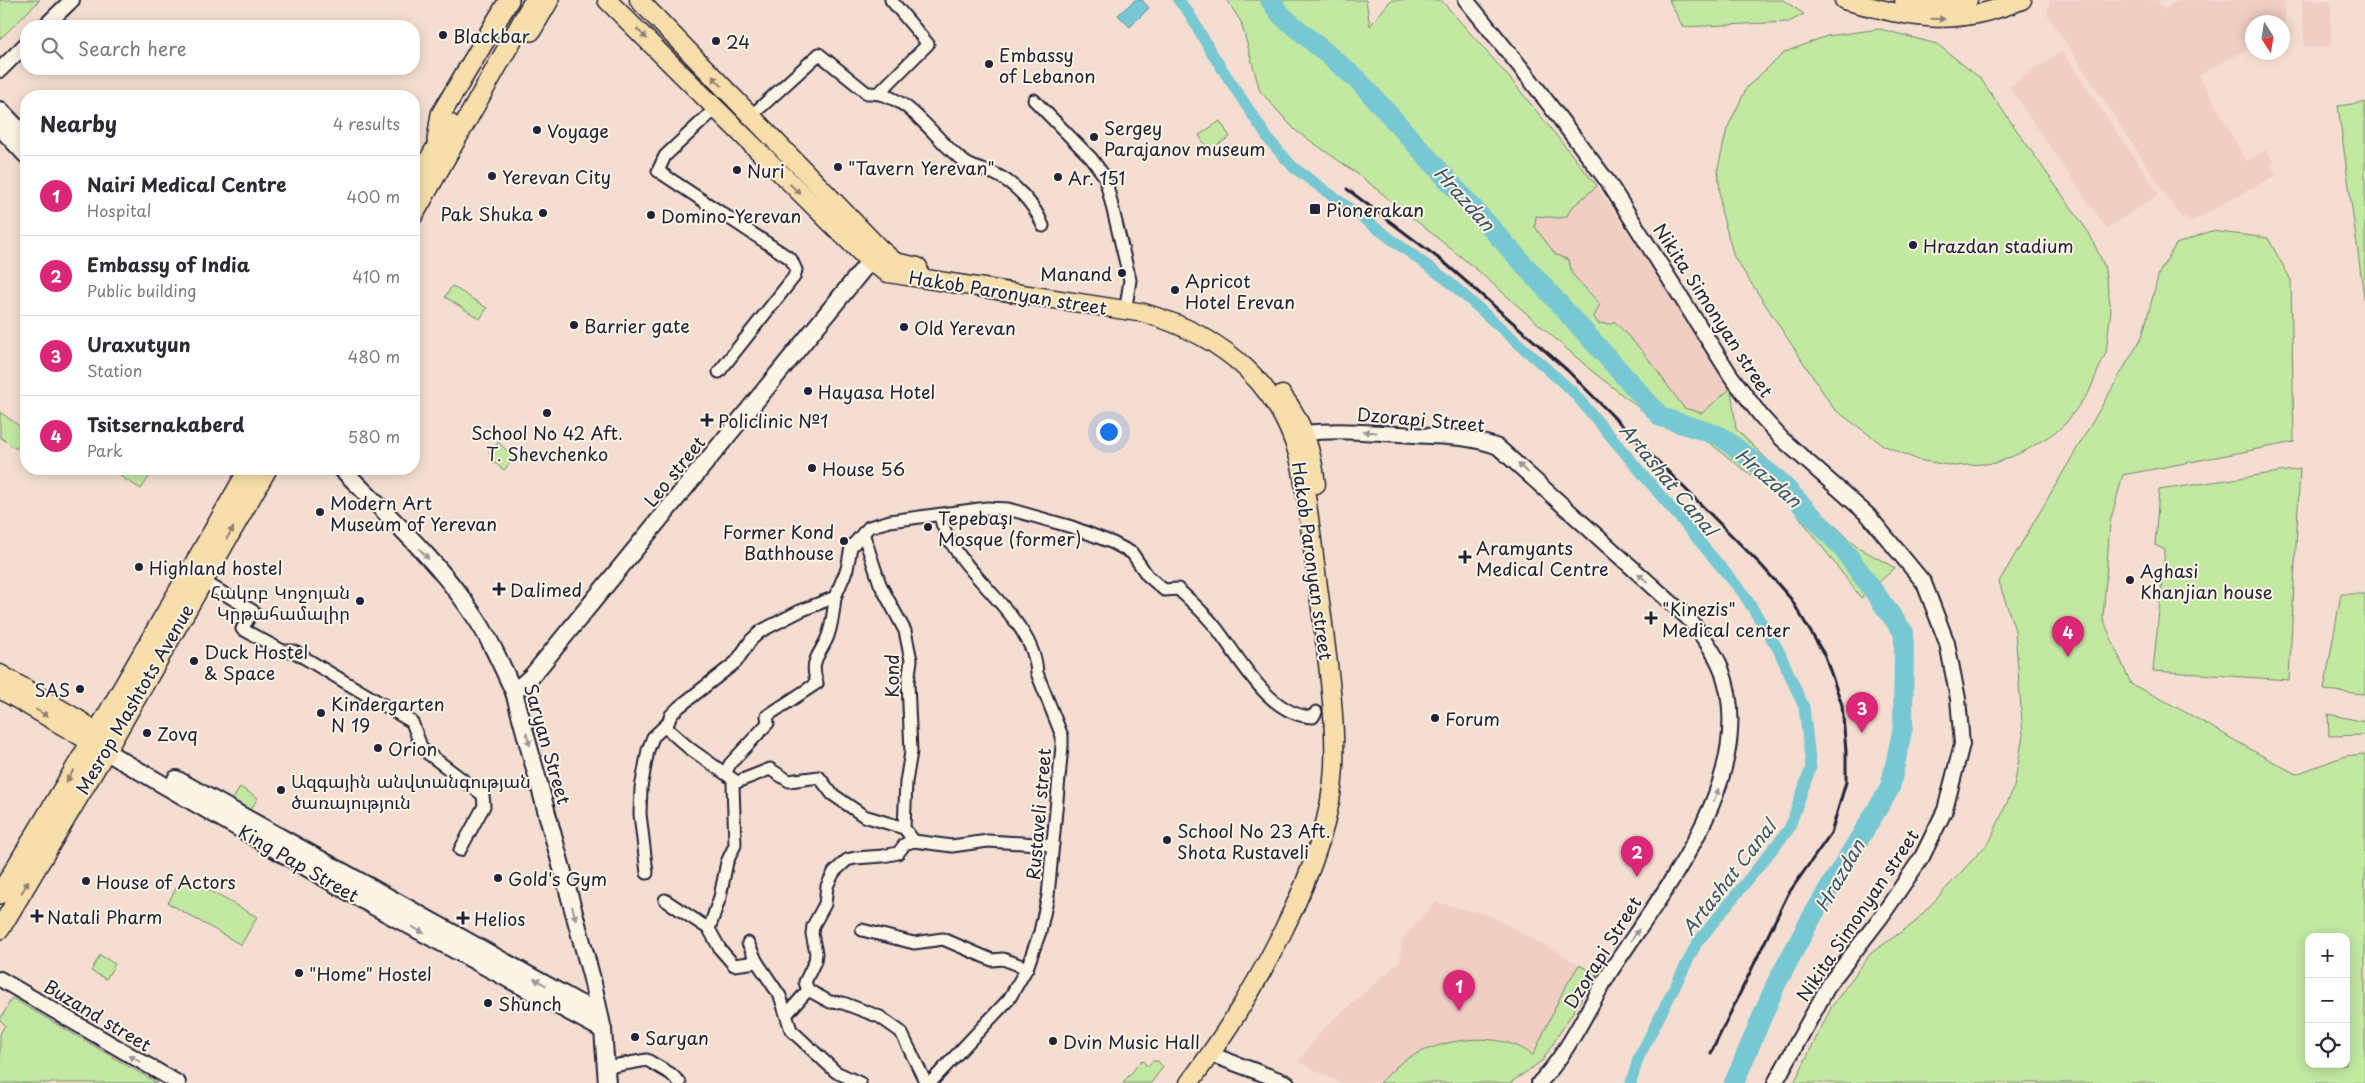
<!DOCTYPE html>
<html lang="en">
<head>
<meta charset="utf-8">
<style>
  body { margin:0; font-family:"Playpen Sans","Noto Sans Armenian",sans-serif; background:#f7f7f7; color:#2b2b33 }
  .controls { position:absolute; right:15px; bottom:15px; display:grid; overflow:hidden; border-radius:10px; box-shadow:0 2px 12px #0003 }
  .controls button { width:45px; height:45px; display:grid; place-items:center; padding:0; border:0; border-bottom:1px solid #e1e1e2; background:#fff; color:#2b2b33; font:25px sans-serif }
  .compass { position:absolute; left:2245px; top:15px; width:45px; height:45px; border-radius:50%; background:#fff; box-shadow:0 2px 12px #0003; rotate:168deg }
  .you { position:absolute; left:1108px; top:431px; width:18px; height:18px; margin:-12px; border:4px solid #fff; border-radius:50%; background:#1a73e8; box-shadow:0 0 0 8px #1a73e833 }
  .badge { display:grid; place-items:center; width:32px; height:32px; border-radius:50%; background:#db2777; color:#fff; font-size:16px; font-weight:700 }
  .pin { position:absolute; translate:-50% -41px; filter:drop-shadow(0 1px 2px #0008) }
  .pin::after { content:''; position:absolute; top:26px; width:18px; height:15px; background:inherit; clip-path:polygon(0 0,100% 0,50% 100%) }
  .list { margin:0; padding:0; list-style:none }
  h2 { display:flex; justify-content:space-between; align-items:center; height:65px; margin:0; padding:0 20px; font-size:21px }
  h2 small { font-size:16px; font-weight:400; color:#7c7c81 }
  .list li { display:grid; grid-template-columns:32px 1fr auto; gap:15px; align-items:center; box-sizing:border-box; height:80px; padding:0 20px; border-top:1px solid #e1e1e2 }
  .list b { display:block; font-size:19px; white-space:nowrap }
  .list p { margin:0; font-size:16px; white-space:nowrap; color:#7c7c81 }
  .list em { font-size:16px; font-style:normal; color:#7c7c81 }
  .icon { flex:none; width:28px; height:28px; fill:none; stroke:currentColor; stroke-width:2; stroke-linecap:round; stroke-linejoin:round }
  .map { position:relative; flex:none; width:2365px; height:1083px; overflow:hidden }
  .search { position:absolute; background:#fff; box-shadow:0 2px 12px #0003; left:20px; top:20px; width:400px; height:55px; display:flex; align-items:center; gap:12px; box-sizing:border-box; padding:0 18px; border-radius:20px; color:#7c7c81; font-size:19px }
  .panel { position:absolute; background:#fff; box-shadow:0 2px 12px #0003; left:20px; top:90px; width:400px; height:385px; border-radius:20px }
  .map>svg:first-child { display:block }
  .built { fill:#f0cec3 }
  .green { fill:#c2e8a2; stroke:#72856e; fill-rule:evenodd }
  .water { fill:#78c8d3; stroke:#568696 }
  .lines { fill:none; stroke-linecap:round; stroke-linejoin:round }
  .canal { stroke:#78c8d3; stroke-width:11 }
  .river { stroke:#78c8d3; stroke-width:20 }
  .trunk-tunnel { stroke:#cbb8b3; stroke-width:19; stroke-dasharray:19 9; stroke-linecap:butt }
  .minor-casing { stroke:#22223b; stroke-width:15 }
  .tertiary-casing { stroke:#22223b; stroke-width:18 }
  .secondary-casing { stroke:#22223b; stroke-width:20 }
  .primary-casing { stroke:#22223b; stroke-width:21 }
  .trunk-casing { stroke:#22223b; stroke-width:22 }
  .minor { stroke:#fcf5e5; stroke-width:11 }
  .tertiary { stroke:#fcf5e5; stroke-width:14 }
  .secondary { stroke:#fcf5e5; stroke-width:16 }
  .primary { stroke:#f8deab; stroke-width:18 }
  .trunk { stroke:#f8deab; stroke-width:19 }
  .rail { stroke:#22223b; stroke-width:3 }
  .oneway { fill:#8d8073 }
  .oneway2 { fill:#9a9698 }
  .poi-dot { fill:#22223b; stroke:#fcf5e5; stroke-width:2 }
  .labels { text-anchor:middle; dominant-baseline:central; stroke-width:4; stroke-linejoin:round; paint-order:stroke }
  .poi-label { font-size:18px; fill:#22223b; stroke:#fcf5e5; text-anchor:start }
  .street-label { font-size:18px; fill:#22223b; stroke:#fcf5e5 }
  .water-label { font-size:19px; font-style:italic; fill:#3c5469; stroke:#fcf5e5 }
</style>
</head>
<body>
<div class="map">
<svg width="2365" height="1083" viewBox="0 0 2365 1083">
  <rect width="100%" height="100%" fill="#f5ded1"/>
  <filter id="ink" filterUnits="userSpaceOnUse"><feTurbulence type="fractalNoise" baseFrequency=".02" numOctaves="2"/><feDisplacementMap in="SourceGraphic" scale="10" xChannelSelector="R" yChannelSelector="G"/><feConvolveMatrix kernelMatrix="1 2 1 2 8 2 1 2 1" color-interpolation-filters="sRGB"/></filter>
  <g filter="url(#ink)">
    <g class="built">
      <polygon points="2050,0 2157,0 2164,10 2178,0 2284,0 2285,30 2283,31 2282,22 2252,22 2252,47 2199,75 2246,161 2266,150 2274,163 2270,165 2276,175 2191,222 2186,215 2181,218 2047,14"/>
      <polygon points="2302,0 2331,0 2331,47 2304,47"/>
      <polygon points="2062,51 2159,194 2107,229 2009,87"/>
      <polygon points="1597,186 1731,388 1702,413 1684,408 1644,353 1614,321 1604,325 1598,323 1594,317 1600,304 1572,274 1569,260 1555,254 1535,227 1536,216 1560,218"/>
      <polygon points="1436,902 1489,915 1597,974 1542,1061 1510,1083 1341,1083 1298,1062 1322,1030 1400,961 1402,940"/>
    </g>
    <g class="green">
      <polygon points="0,0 40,0 0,39"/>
      <polygon points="1227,0 1366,0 1370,26 1391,0 1441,0 1509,77 1597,186 1571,208 1567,216 1560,218 1536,216 1535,227 1555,254 1569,260 1572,274 1600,304 1594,317 1598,323 1611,324 1614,321 1644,353 1684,408 1702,413 1731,388 1736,429 1856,546 1895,568 1861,598 1792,507 1707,441 1652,418 1593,372 1476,269 1359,175 1295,130 1260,91 1241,22"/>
      <polygon points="1669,0 1783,0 1804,14 1789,22 1683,27"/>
      <polygon points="1880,29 1937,44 1980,78 2089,233 2104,265 2111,309 2106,352 2089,392 2066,423 2057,431 2027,450 1997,463 1954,466 1918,460 1883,445 1834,409 1734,257 1721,210 1718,168 1727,129 1747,87 1785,52 1827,36"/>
      <polygon points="2365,102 2365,304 2338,106"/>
      <polygon points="1220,121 1230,137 1208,150 1199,135"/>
      <path d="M2211 231 2268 238 2291 280 2294 442 2123 475 2110 522 2103 619 2131 684C2188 711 2240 745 2296 774L2345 756 2365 754V1083H1794L1832 1006 1871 953 1914 923 1990 841 2014 787 2023 735 2015 630 1999 582 2142 337 2159 273 2176 244ZM2309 937H2346V1064H2309Z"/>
      <polygon points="452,286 487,308 480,319 445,297"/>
      <polygon points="0,412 26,431 26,435 16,449 0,437"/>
      <polygon points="498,442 515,458 504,470 492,461 489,453"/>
      <polygon points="125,469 143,469 151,474 141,489 120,476"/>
      <polygon points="2300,469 2289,680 2153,671 2165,550 2155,545 2159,490"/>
      <polygon points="2341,594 2365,594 2365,694 2324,690"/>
      <polygon points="2328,714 2365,722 2365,735 2329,736"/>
      <polygon points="240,787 258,798 250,811 232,801"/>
      <polygon points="183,876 257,917 241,945 168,903"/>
      <polygon points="100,955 115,964 106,979 91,971"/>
      <path d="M1579 965 1597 974 1542 1061 1510 1083H1380C1389 1074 1400 1061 1412 1056 1447 1038 1499 1030 1533 1055L1564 989Z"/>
      <polygon points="12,998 157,1083 0,1083 0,1034 5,1025 0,1020"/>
      <polygon points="1142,1060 1148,1067 1152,1061 1158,1061 1163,1067 1151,1083 1123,1083"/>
    </g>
    <polygon class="water" points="1135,0 1142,0 1149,8 1130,27 1118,15"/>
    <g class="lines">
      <polyline class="canal" points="1178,0 1189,13 1211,52 1269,140 1293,167 1447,280 1573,392 1743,593 1778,649 1804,707 1811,767 1789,829 1697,943 1638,1059 1631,1083"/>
      <polyline class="river" points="1270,0 1281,15 1358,80 1661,417 1720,436 1777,479 1840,545 1904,633 1903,727 1890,788 1813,915 1776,984 1734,1083"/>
      <polyline class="trunk-tunnel" points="523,2 524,0"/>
      <defs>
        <g id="minor">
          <polyline points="880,92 928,44 891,0"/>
          <polyline points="1034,100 1091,158 1105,177 1130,280 1127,300"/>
          <polyline points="715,109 665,156 658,171 791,259 796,270 794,277 719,372"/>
          <path d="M751 116 819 54 867 93C908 90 936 143 966 163 975 169 986 170 995 174 1016 184 1035 205 1043 226"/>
          <polyline points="863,533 880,584 905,631 911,660 908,682 911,752 906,782 904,828 914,841"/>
          <polyline points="203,581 253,611 242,629 283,651 293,651 412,722 422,749 483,795 484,806 460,850"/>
          <polyline points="665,727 689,748 737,782 770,769 789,781 819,777 832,794 864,816 904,828"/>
          <path d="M726 772 730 764 768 723 767 716 817 683C809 659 820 656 828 636 832 624 834 609 835 597"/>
          <path d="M647 873 640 814 641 788 648 750 653 737 668 723 671 715 679 707 736 662 751 640 761 631 800 611 835 597 847 569 851 547 869 527 890 521 987 508 1008 509 1072 527 1113 543 1132 553 1147 575 1164 590 1178 589C1190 600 1202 611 1213 624 1239 655 1267 716 1313 717L1316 712"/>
          <polyline points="665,900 709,929 720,949 734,965 757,962"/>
          <polyline points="709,929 720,897 727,862 735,845 733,784 737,782"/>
          <polyline points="862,930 914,943 943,939 992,960 1003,959 1027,968"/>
          <polyline points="748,943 757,962 780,996 791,1030 836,1072 860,1083"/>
          <polyline points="808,990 805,982 815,961 816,953 812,934 813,926 825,904 827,886 834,872 847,860 855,858 883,856 898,853 905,844 914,841 952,846 988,841 1053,845"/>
          <polyline points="787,1014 808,990 830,1002 843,1003 880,1017 901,1032 926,1083"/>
          <polyline points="607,1067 647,1060 671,1074 680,1083"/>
          <path d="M930 1083 1009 999 1027 968 1040 932 1048 896 1062 746V736L1037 673C1035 615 952 572 940 516"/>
        </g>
        <g id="tertiary">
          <polyline points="1466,0 1526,74 1608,182 1731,376 1761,416 1782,439 1868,515 1924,583 1947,643 1958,699 1962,744 1945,810 1922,857 1881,917 1830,983 1775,1083"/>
          <polyline points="45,26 72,0"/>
          <polyline points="0,70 26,44"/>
          <path d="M1305 433C1341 429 1377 433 1414 435 1442 437 1471 436 1498 447L1688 618C1700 633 1714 650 1721 668 1761 772 1666 887 1612 969 1588 1007 1570 1051 1539 1083"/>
          <polyline points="0,979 178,1083"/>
          <polyline points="1210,1054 1287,1083"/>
        </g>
        <g id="secondary">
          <polyline points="0,110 26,137"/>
          <polyline points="0,127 26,155"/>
          <path d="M342 469C386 514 435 558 471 611 489 636 501 664 514 692L592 979 603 1030 607 1083"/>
          <polyline points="514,692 532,676 877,252"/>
          <polyline points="105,751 375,907 603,1030"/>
          <polyline points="176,779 577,1002 599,1012"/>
        </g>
        <g id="primary">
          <path d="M607 0 870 262 888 273 1144 313C1224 336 1284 386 1302 470 1310 519 1315 568 1322 616 1328 666 1336 716 1334 767 1330 866 1248 1005 1189 1083"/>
          <polyline points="639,0 880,249 895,262 918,267"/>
          <path d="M1844 0C1915 18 1950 29 2022 0"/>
          <polyline points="1904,0 1932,4 1968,0"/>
          <path d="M1282 395C1303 422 1312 451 1316 484"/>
          <polyline points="0,674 76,718 108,740"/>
          <polyline points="0,689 99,747"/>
        </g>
        <g id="trunk">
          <polyline points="531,31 549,0"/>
          <polyline points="437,140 441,114 509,0"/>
          <polyline points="414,185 450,124"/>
          <polyline points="414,214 531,6"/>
          <polyline points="0,894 106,717 249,469"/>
          <polyline points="0,929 111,742 267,469"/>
        </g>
      </defs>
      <use href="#minor" class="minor-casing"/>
      <use href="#tertiary" class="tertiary-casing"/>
      <use href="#secondary" class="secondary-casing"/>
      <use href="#primary" class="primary-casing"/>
      <use href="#trunk" class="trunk-casing"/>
      <use href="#minor" class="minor"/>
      <use href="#tertiary" class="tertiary"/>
      <use href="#secondary" class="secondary"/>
      <use href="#primary" class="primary"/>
      <use href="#trunk" class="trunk"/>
      <polyline class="rail" points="1347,189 1446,264 1567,370 1762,566 1791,599 1825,656 1842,705 1846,751 1846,782 1831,833 1788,894 1711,1053"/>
    </g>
    <defs><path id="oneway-solid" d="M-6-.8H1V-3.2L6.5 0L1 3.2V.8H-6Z" transform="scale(1.25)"/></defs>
    <g class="oneway">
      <use href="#oneway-solid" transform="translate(1938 19) rotate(2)"/>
      <use href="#oneway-solid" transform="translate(642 34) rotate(44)"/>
      <use href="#oneway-solid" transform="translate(717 81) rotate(-134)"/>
      <use href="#oneway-solid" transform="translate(795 189) rotate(45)"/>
      <use href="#oneway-solid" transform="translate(230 533) rotate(-60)"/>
      <use href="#oneway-solid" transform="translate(42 713) rotate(30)"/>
      <use href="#oneway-solid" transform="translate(70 776) rotate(121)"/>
      <use href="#oneway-solid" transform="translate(25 887) rotate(-59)"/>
    </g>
    <g class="oneway2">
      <use href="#oneway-solid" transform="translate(1370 432) rotate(-176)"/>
      <use href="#oneway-solid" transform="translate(1523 468) rotate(-139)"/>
      <use href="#oneway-solid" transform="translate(424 554) rotate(47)"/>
      <use href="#oneway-solid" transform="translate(1643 578) rotate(-138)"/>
      <use href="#oneway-solid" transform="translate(528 739) rotate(75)"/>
      <use href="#oneway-solid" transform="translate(1716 795) rotate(-68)"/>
      <use href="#oneway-solid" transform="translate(574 913) rotate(75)"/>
      <use href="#oneway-solid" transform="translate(418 930) rotate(28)"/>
      <use href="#oneway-solid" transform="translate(1635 935) rotate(-57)"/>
      <use href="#oneway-solid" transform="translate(540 982) rotate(-151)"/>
      <use href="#oneway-solid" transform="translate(135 1059) rotate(-150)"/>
    </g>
  </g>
  <g class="poi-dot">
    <circle cx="443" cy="35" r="5"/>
    <circle cx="716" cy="41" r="5"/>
    <circle cx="989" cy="64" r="5"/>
    <circle cx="537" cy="130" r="5"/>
    <circle cx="1094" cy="137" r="5"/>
    <circle cx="838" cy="167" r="5"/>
    <circle cx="737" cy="170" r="5"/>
    <circle cx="492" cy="176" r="5"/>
    <circle cx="1058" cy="177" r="5"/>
    <rect x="1309" y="203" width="12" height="12" rx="2.5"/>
    <circle cx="543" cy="213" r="5"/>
    <circle cx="651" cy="215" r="5"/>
    <circle cx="1913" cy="245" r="5"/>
    <circle cx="1122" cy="273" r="5"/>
    <circle cx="1175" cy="290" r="5"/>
    <circle cx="574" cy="325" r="5"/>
    <circle cx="904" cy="327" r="5"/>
    <circle cx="808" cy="391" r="5"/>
    <circle cx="547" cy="413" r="5"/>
    <path d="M704.5 412.5h5v5h5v5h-5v5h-5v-5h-5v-5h5z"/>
    <circle cx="812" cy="468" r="5"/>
    <circle cx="320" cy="512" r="5"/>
    <circle cx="928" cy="527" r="5"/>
    <circle cx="844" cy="541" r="5"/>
    <path d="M1462.5 549.5h5v5h5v5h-5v5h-5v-5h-5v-5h5z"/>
    <circle cx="139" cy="567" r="5"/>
    <circle cx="2130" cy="580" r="5"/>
    <path d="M496.5 581.5h5v5h5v5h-5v5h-5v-5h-5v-5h5z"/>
    <circle cx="360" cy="601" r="5"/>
    <path d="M1648.5 610.5h5v5h5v5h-5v5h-5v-5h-5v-5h5z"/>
    <circle cx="194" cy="661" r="5"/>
    <circle cx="80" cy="689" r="5"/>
    <circle cx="321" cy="713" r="5"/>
    <circle cx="1435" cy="718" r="5"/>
    <circle cx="147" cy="733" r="5"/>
    <circle cx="378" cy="748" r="5"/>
    <circle cx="281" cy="790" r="5"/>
    <circle cx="1167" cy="840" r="5"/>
    <circle cx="498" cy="878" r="5"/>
    <circle cx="86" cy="881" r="5"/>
    <path d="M34.5 908.5h5v5h5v5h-5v5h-5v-5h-5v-5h5z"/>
    <path d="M460.5 910.5h5v5h5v5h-5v5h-5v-5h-5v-5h5z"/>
    <circle cx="299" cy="973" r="5"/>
    <circle cx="488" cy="1003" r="5"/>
    <circle cx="635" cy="1037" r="5"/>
    <circle cx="1053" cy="1041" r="5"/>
  </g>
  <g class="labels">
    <g class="poi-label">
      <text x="453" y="35">Blackbar</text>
      <text x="726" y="41">24</text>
      <text x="999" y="54">Embassy<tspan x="999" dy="21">of Lebanon</tspan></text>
      <text x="1104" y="127">Sergey<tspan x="1104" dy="21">Parajanov museum</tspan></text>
      <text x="547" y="130">Voyage</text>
      <text x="848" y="167">"Tavern Yerevan"</text>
      <text x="747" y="170">Nuri</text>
      <text x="502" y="176">Yerevan City</text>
      <text x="1068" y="177">Ar. 151</text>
      <text x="1326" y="209">Pionerakan</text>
      <text x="533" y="213" text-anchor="end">Pak Shuka</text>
      <text x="661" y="215">Domino-Yerevan</text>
      <text x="1923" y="245">Hrazdan stadium</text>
      <text x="1112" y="273" text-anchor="end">Manand</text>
      <text x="1185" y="280">Apricot<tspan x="1185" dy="21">Hotel Erevan</tspan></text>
      <text x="584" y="325">Barrier gate</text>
      <text x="914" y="327">Old Yerevan</text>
      <text x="818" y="391">Hayasa Hotel</text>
      <text x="718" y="420">Policlinic №1</text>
      <text x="547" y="432" text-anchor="middle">School No 42 Aft.<tspan x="547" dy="21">T. Shevchenko</tspan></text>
      <text x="822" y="468">House 56</text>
      <text x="330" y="502">Modern Art<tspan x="330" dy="21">Museum of Yerevan</tspan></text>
      <text x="938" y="517">Tepebaşı<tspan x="938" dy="21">Mosque (former)</tspan></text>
      <text x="834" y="531" text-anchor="end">Former Kond<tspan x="834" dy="21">Bathhouse</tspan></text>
      <text x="1476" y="547">Aramyants<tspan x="1476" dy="21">Medical Centre</tspan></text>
      <text x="149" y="567">Highland hostel</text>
      <text x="2140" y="570">Aghasi<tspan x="2140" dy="21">Khanjian house</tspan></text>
      <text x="510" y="589">Dalimed</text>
      <text x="350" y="591" text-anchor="end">Հակոբ Կոջոյան<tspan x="350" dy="21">Կրթահամալիր</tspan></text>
      <text x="1662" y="608">"Kinezis"<tspan x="1662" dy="21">Medical center</tspan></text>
      <text x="204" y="651">Duck Hostel<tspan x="204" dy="21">&amp; Space</tspan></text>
      <text x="70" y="689" text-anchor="end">SAS</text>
      <text x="331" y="703">Kindergarten<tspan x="331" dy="21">N 19</tspan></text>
      <text x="1445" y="718">Forum</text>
      <text x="157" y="733">Zovq</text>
      <text x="388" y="748">Orion</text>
      <text x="291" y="780">Ազգային անվտանգության<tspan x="291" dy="21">ծառայություն</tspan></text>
      <text x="1177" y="830">School No 23 Aft.<tspan x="1177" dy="21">Shota Rustaveli</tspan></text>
      <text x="508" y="878">Gold's Gym</text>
      <text x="96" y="881">House of Actors</text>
      <text x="47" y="916">Natali Pharm</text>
      <text x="474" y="918">Helios</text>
      <text x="309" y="973">"Home" Hostel</text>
      <text x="498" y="1003">Shunch</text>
      <text x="645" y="1037">Saryan</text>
      <text x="1063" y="1041">Dvin Music Hall</text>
    </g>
    <g class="street-label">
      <text transform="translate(1008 292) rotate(9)">Hakob Paronyan street</text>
      <text transform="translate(1714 310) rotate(57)">Nikita Simonyan street</text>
      <text transform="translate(1421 419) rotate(5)">Dzorapi Street</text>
      <text transform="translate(674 471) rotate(-51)">Leo street</text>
      <text transform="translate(1313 561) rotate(82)">Hakob Paronyan street</text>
      <text transform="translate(891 676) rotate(-90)">Kond</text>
      <text transform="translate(134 699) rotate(-60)">Mesrop Mashtots Avenue</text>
      <text transform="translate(548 744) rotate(74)">Saryan Street</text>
      <text transform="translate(1038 814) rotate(-85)">Rustaveli street</text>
      <text transform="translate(299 863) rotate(30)">King Pap Street</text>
      <text transform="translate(1857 915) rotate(-56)">Nikita Simonyan street</text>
      <text transform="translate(1602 952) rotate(-58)">Dzorapi Street</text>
      <text transform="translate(98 1015) rotate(31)">Buzand street</text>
    </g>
    <g class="water-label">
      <text transform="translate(1465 198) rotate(48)">Hrazdan</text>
      <text transform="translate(1769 477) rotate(41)">Hrazdan</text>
      <text transform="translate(1669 479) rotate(50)">Artashat Canal</text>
      <text transform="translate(1839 875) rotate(-60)">Hrazdan</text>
      <text transform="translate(1728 877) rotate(-52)">Artashat Canal</text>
    </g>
  </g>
</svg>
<div class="controls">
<button>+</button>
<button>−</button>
<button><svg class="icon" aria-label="locate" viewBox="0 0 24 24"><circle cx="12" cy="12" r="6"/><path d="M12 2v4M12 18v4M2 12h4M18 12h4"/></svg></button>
</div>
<svg class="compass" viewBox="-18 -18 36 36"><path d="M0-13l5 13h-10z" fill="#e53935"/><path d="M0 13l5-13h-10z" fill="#7c7c81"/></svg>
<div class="you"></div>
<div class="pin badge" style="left:1459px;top:1011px">1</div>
<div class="pin badge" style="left:1637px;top:877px">2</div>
<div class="pin badge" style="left:1862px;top:733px">3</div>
<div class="pin badge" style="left:2068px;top:657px">4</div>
<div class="search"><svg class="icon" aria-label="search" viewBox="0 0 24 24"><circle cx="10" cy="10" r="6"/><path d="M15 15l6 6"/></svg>Search here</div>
<section class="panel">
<h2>Nearby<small>4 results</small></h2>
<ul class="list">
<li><span class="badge">1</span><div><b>Nairi Medical Centre</b><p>Hospital</p></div><em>400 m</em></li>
<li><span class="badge">2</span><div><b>Embassy of India</b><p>Public building</p></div><em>410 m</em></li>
<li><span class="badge">3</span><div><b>Uraxutyun</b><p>Station</p></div><em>480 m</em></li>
<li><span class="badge">4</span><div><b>Tsitsernakaberd</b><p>Park</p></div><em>580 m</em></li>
</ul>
</section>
</div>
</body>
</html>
